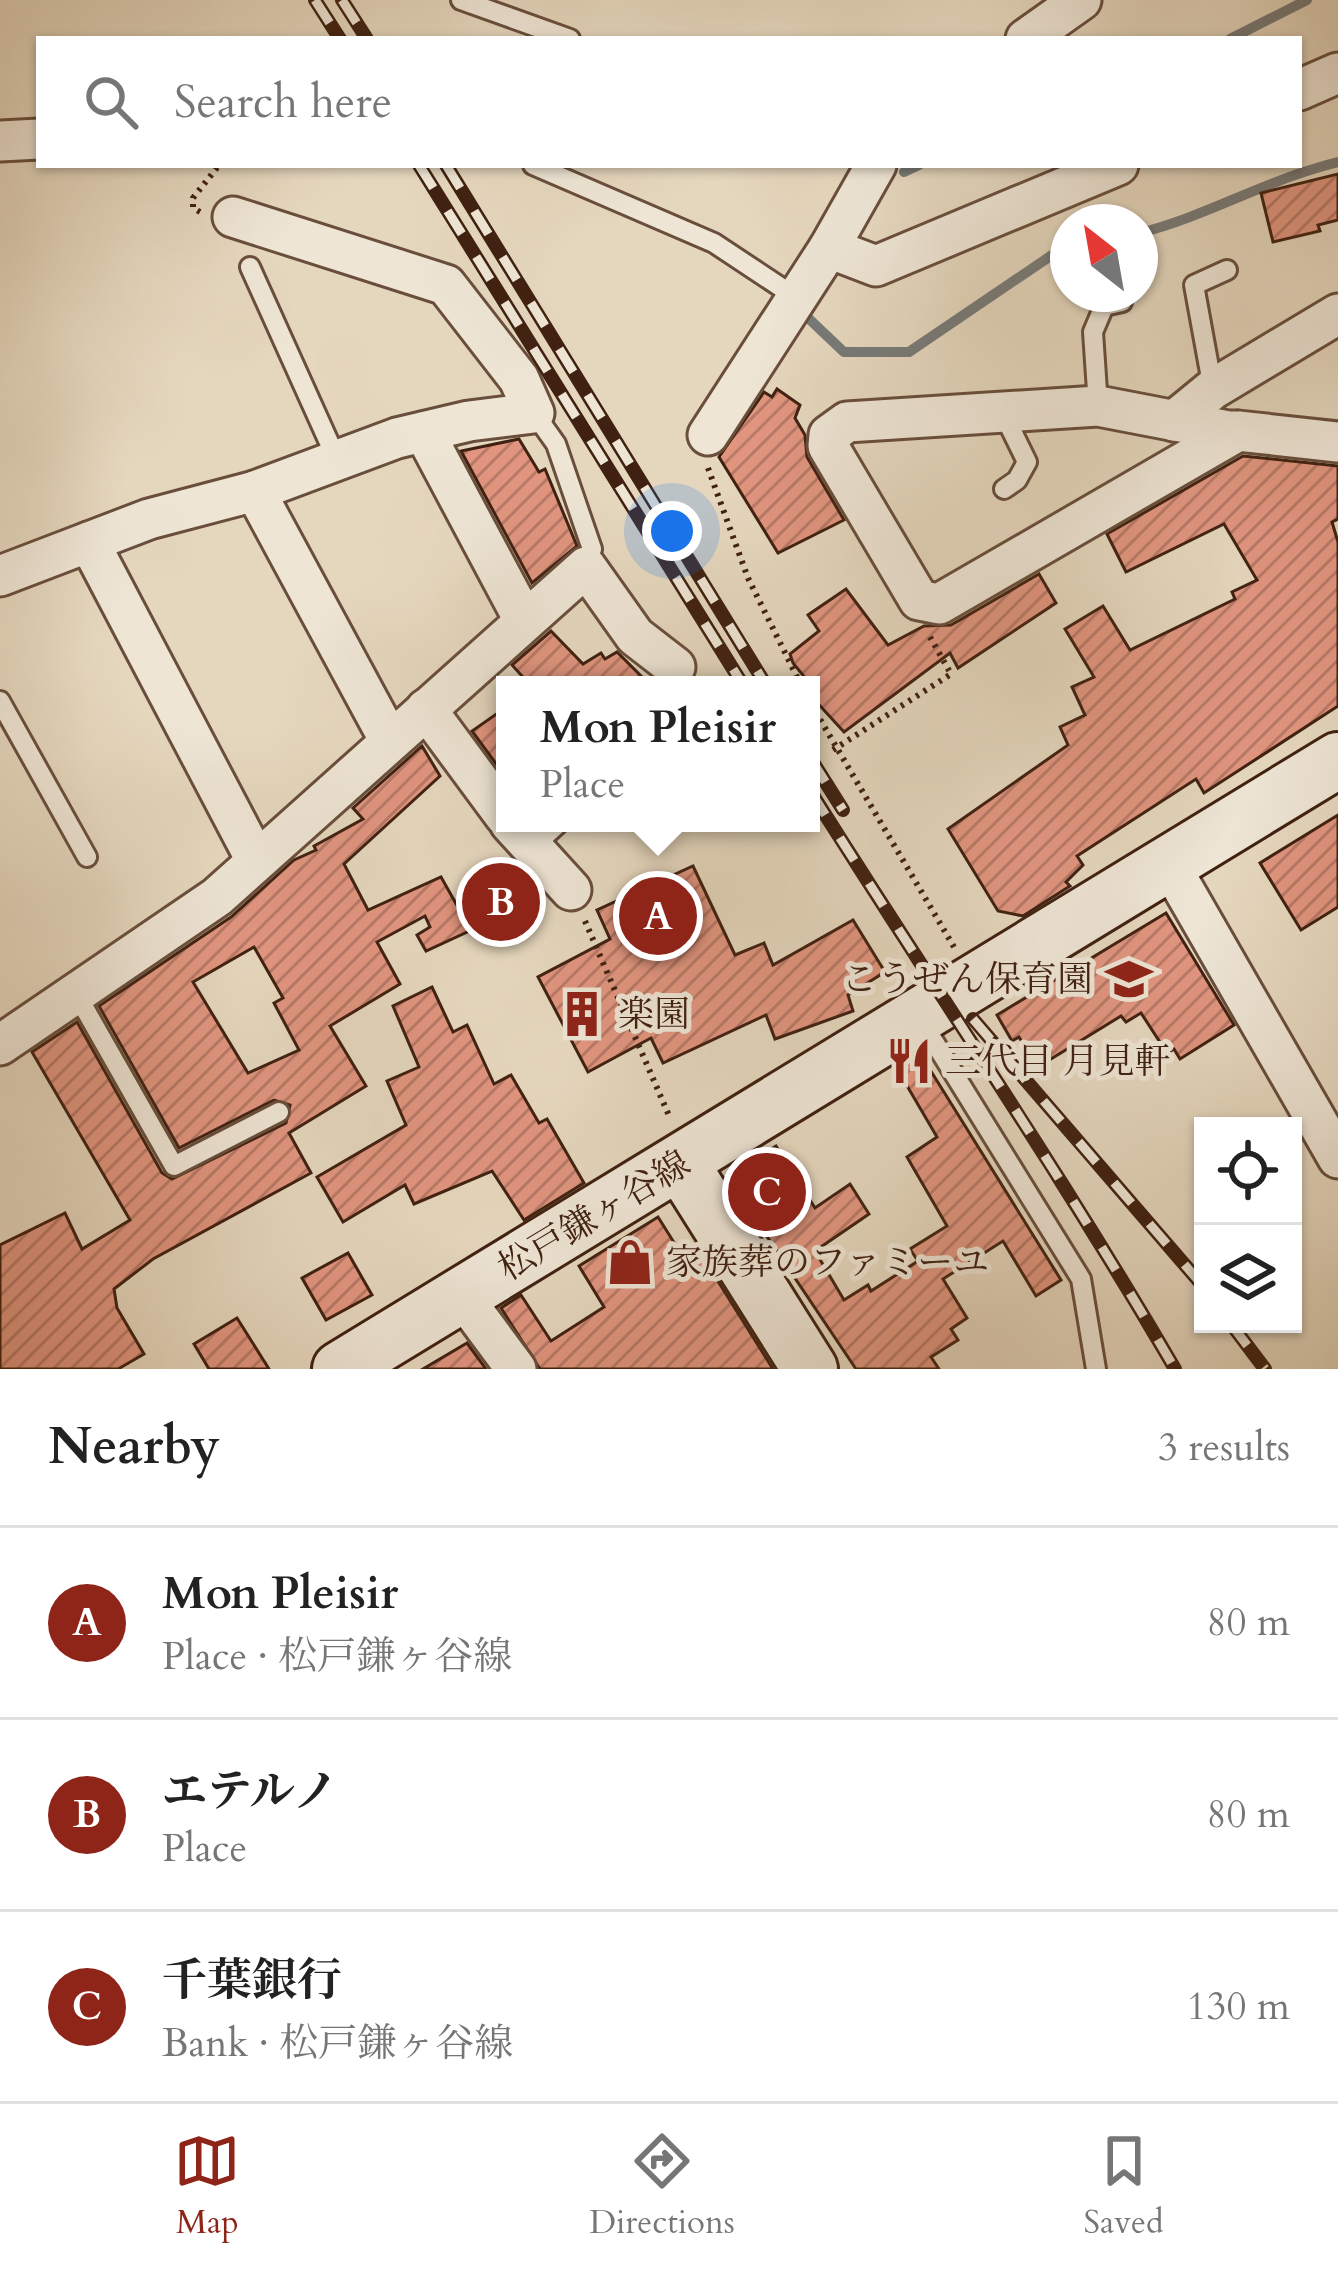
<!DOCTYPE html>
<html lang="en">
<head>
<meta charset="utf-8">
<style>
  body { margin:0; font-family:Cardo,"Noto Serif JP",serif; background:#f2f2f2; color:#222 }
  .controls { position:absolute; right:36px; bottom:36px; display:grid; overflow:hidden; border-radius:0px; box-shadow:0 3px 9px #0004 }
  .controls button { width:108px; height:108px; display:grid; place-items:center; padding:0; border:0; border-bottom:3px solid #e0e0e0; background:#fff; color:#222; font:60px sans-serif }
  .compass { position:absolute; left:1050px; top:204px; width:108px; height:108px; border-radius:50%; background:#fff; box-shadow:0 3px 9px #0004; rotate:329deg }
  .you { position:absolute; left:672px; top:531px; width:42px; height:42px; margin:-30px; border:9px solid #fff; border-radius:50%; background:#1a73e8; box-shadow:0 0 0 18px #1a73e833 }
  .badge { display:grid; place-items:center; width:78px; height:78px; border-radius:50%; background:#8f2418; color:#fff; font-size:39px; font-weight:700 }
  .pin { position:absolute; translate:-50% -50%; border:6px solid #fff; box-shadow:0 3px 12px #0006 }
  .popup { position:absolute; left:496px; top:676px; width:324px; height:156px; box-sizing:border-box; display:grid; place-content:center; border-radius:0px; background:#fff; filter:drop-shadow(0 3px 9px #0005); font-size:39px; white-space:nowrap; color:#767676 }
  .popup b { font-size:45px; color:#222 }
  .popup::after { content:''; position:absolute; left:50%; top:100%; margin-left:-24px; border:24px solid transparent; border-top-color:#fff }
  .list { margin:0; padding:0; list-style:none }
  h2 { display:flex; justify-content:space-between; align-items:center; height:156px; margin:0; padding:0 48px; font-size:51px }
  h2 small { font-size:39px; font-weight:400; color:#767676 }
  .list li { display:grid; grid-template-columns:78px 1fr auto; gap:36px; align-items:center; box-sizing:border-box; height:192px; padding:0 48px; border-top:3px solid #e0e0e0 }
  .list b { display:block; font-size:45px; white-space:nowrap }
  .list p { margin:0; font-size:39px; white-space:nowrap; color:#767676 }
  .list em { font-size:39px; font-style:normal; color:#767676 }
  .icon { flex:none; width:66px; height:66px; fill:none; stroke:currentColor; stroke-width:2; stroke-linecap:round; stroke-linejoin:round }
  .map { position:relative; flex:none; width:1338px; height:1369px; overflow:hidden }
  .search { position:absolute; background:#fff; box-shadow:0 3px 9px #0004; left:36px; right:36px; top:36px; height:132px; display:flex; align-items:center; gap:30px; box-sizing:border-box; padding:0 42px; border-radius:0px; color:#767676; font-size:45px }
  .sheet { height:732px; background:#fff }
  nav { display:flex; justify-content:space-around; align-items:center; box-sizing:border-box; height:168px; border-top:3px solid #e0e0e0; background:#fff; font-size:33px; color:#767676 }
  nav a { display:grid; justify-items:center; gap:6px }
  nav .on { color:#8f2418 }
  .map>svg:first-child { display:block }
  .lines { fill:none; stroke-linecap:round; stroke-linejoin:round }
  .stream { stroke:#777a78; stroke-width:10 }
  .building { fill:url(#building-hatch); stroke:#402111; stroke-width:3; fill-rule:evenodd }
  .lane-casing { stroke:#694e3c; stroke-width:24 }
  .street-casing { stroke:#694e3c; stroke-width:45 }
  .secondary-casing { stroke:#402111; stroke-width:60 }
  .path { stroke:#402111; stroke-width:6; stroke-dasharray:3 6; stroke-linecap:butt }
  .lane { stroke:#eee5d5; stroke-width:18 }
  .street { stroke:#eee5d5; stroke-width:39 }
  .secondary { stroke:#eee5d5; stroke-width:54 }
  .rail-casing { stroke:#402111; stroke-width:14 }
  .rail { stroke:#eee5d5; stroke-width:9; stroke-dasharray:27; stroke-linecap:butt }
  .labels { text-anchor:middle; dominant-baseline:central; stroke-width:10; stroke-linejoin:round; paint-order:stroke }
  .poi-label { font-size:36px; fill:#402111; stroke:#eee5d5; text-anchor:start }
  .street-label { font-size:36px; fill:#402111; stroke:#eee5d5 }
</style>
</head>
<body>
<div class="map">
<svg width="1338" height="1369" viewBox="0 0 1338 1369">
  <defs>
    <pattern id="building-hatch" width="6" height="6" patternUnits="userSpaceOnUse" patternTransform="scale(3)"><rect width="6" height="6" fill="#e1957f"/><path d="M-1 1l2-2M0 6l6-6M5 7l2-2" fill="none" stroke="#b87967"/></pattern>
  </defs>
  <rect width="100%" height="100%" fill="#e5d7be"/>
  <filter id="stains"><feTurbulence type="fractalNoise" baseFrequency=".00167" numOctaves="4"/><feColorMatrix values="0 0 0 0 .2 0 0 0 0 .09 0 0 0 0 .02 0 0 0 .5 -.17"/></filter>
  <radialGradient id="worn" r=".72"><stop offset=".6" stop-color="#630" stop-opacity="0"/><stop offset="1" stop-color="#630" stop-opacity=".3"/></radialGradient>
  <g class="lines">
    <g class="stream">
      <polyline points="1230,39 1307,0"/>
      <polyline points="904,172 919,165"/>
      <path d="M1140 233C1210 215 1268 179 1338 162"/>
      <polyline points="804,314 844,352 909,352 1052,255 1068,251"/>
    </g>
  </g>
  <g class="building">
    <polygon points="1338,174 1338,220 1318,225 1320,231 1273,242 1261,193"/>
    <polygon points="777,389 800,405 795,418 805,435 807,457 844,520 778,553 719,457 764,392 772,397"/>
    <polygon points="519,439 539,472 545,469 577,546 532,583 461,451"/>
    <polygon points="1243,456 1338,466 1338,519 1332,522 1338,542 1338,706 1204,793 1196,779 1077,856 1083,865 1066,882 1070,886 1023,916 998,911 948,829 1068,745 1060,727 1085,715 1072,687 1094,677 1065,629 1103,606 1130,650 1235,599 1232,592 1257,580 1224,524 1126,572 1107,534"/>
    <polygon points="1039,574 1056,603 958,668 950,653 844,732 811,696 811,685 793,663 790,654 819,631 808,615 846,589 888,645 924,626 951,625"/>
    <polygon points="551,631 583,664 601,653 605,659 617,652 650,685 530,685 512,665"/>
    <polygon points="505,708 505,776 472,731"/>
    <path d="M422 746 440 776 344 864 368 910 441 877 459 909 505 881 519 914 484 936 476 928 426 951 417 935 430 927 425 916 377 942 400 984 330 1026 366 1086 289 1133 311 1173 153 1259 114 1289 117 1308 144 1354 118 1369H0V1245L65 1213 82 1249 130 1220 32 1052 77 1022 162 1173 172 1179 286 1123 290 1105 274 1100 179 1148 99 1006 231 917 294 860 316 850 314 846 363 819 353 808ZM254 947 283 998 274 1003 299 1050 248 1073 193 982Z"/>
    <polygon points="1338,815 1338,907 1301,930 1260,863"/>
    <polygon points="693,866 735,955 764,943 773,965 853,920 885,972 848,995 853,1011 775,1039 766,1015 663,1063 651,1038 588,1072 538,977 610,939 597,910"/>
    <polygon points="1166,913 1234,1025 1180,1059 1174,1049 1167,1053 1141,1013 1126,1022 1121,1016 1046,1062 1035,1063 1019,1037 1012,1041 997,1015"/>
    <polygon points="432,987 453,1032 467,1025 494,1084 511,1075 539,1123 547,1119 584,1183 524,1220 492,1171 414,1204 405,1185 343,1222 317,1177 406,1125 387,1081 419,1067 393,1006"/>
    <polygon points="919,1052 1061,1280 1036,1296 1003,1241 943,1279 967,1318 951,1329 958,1340 931,1357 939,1369 856,1369 727,1177 776,1146 815,1208 850,1184 869,1214 815,1251 844,1300 868,1285 871,1291 918,1261 910,1249 947,1226 907,1157 937,1137 896,1067"/>
    <polygon points="658,1217 685,1260 699,1251 773,1369 540,1369 501,1308 521,1295 551,1341 604,1307 579,1266"/>
    <polygon points="348,1253 372,1295 326,1320 302,1278"/>
    <polygon points="237,1318 269,1369 209,1369 194,1344"/>
    <polygon points="467,1343 486,1369 423,1369"/>
  </g>
  <g class="lines">
    <defs>
      <g id="lane">
        <polyline points="461,0 570,39"/>
        <polyline points="533,165 714,243 797,298"/>
        <polyline points="250,267 337,460"/>
        <polyline points="1213,389 1194,285 1227,270"/>
        <polyline points="1098,406 1093,332 1104,306 1122,302"/>
        <polyline points="534,413 556,444 592,549 586,567"/>
        <polyline points="1003,413 1027,462 1017,480 1004,489"/>
        <polyline points="0,701 87,857"/>
        <polyline points="532,848 559,823"/>
        <polyline points="77,995 174,1166 279,1112"/>
        <polyline points="920,1019 1081,1279 1096,1369"/>
      </g>
      <g id="street">
        <polyline points="1026,39 1081,0"/>
        <polyline points="1299,90 1338,73"/>
        <polyline points="0,141 39,139"/>
        <polyline points="876,165 829,248 876,266 1118,165"/>
        <polyline points="1174,421 1213,389 1338,314"/>
        <polyline points="1238,431 939,604 919,600 828,446 829,435 847,422 1098,406 1228,431 1238,431 1338,442"/>
        <polyline points="424,432 523,618"/>
        <polyline points="708,435 829,248"/>
        <polyline points="255,491 390,741"/>
        <polyline points="89,542 256,860"/>
        <polyline points="0,576 149,519 255,491 397,438 469,421 534,413 519,379 446,285 233,217"/>
        <polyline points="426,709 505,816"/>
        <polyline points="510,823 571,890"/>
        <polyline points="1169,864 1338,1158"/>
        <polyline points="0,1045 217,897 586,567 635,636 675,667"/>
        <polyline points="462,1296 516,1369"/>
      </g>
      <g id="secondary">
        <polyline points="681,1164 810,1369"/>
        <polyline points="340,1369 1338,760"/>
      </g>
    </defs>
    <use href="#lane" class="lane-casing"/>
    <use href="#street" class="street-casing"/>
    <use href="#secondary" class="secondary-casing"/>
    <g class="path">
      <polyline points="200,212 193,208 193,198 219,165"/>
      <polyline points="708,468 748,578 801,685"/>
      <polyline points="811,704 954,947"/>
      <polyline points="833,750 951,674 930,637"/>
      <polyline points="585,921 670,1118"/>
    </g>
    <use href="#lane" class="lane"/>
    <use href="#street" class="street"/>
    <use href="#secondary" class="secondary"/>
    <defs>
      <g id="rail">
        <polyline points="315,0 340,39"/>
        <polyline points="342,0 367,39"/>
        <polyline points="419,165 743,685"/>
        <polyline points="446,165 766,685"/>
        <polyline points="811,759 843,810"/>
        <path d="M811 792C932 985 1061 1173 1175 1369"/>
        <polyline points="973,1019 1203,1286"/>
        <polyline points="1231,1324 1265,1369"/>
      </g>
    </defs>
    <use href="#rail" class="rail-casing"/>
    <use href="#rail" class="rail"/>
  </g>
  <defs>
    <symbol id="school-bare" viewBox="-9 -9 18 18"><path d="M0-5L7-2L0 1L-7-2ZM-4 1L0 2.5L4 1V4Q0 6-4 4Z" fill="#8f2418" stroke="#eee5d5" stroke-width="2.5" paint-order="stroke"/></symbol>
    <symbol id="building-bare" viewBox="-9 -9 18 18"><path d="M-4-6H4V6H1V3H-1V6H-4ZM-2.5-4.3h1.7v1.8h-1.7ZM.8-4.3h1.7v1.8H.8ZM-2.5-1h1.7V.8h-1.7ZM.8-1h1.7V.8H.8Z" fill="#8f2418" stroke="#eee5d5" stroke-width="2.5" paint-order="stroke"/></symbol>
    <symbol id="restaurant-bare" viewBox="-9 -9 18 18"><path d="M-5-6h1v4h1v-4h1v4h1v-4h1v5L-1.5 .5V6h-2V.5L-5-1ZM5-6V6H3V1.5H1.5Q1.5-4 5-6Z" fill="#8f2418" stroke="#eee5d5" stroke-width="2.5" paint-order="stroke"/></symbol>
    <symbol id="shop-bare" viewBox="-9 -9 18 18"><path d="M-5-2.5h2.3a2.7 3.5 0 0 1 5.4 0H5L5.5 6h-11ZM-1.5-2.5h3a1.5 2.3 0 0 0-3 0Z" fill="#8f2418" stroke="#eee5d5" stroke-width="2.5" paint-order="stroke"/></symbol>
  </defs>
  <g fill-rule="evenodd">
    <use href="#school-bare" x="1096" y="946" width="66" height="66"/>
    <use href="#building-bare" x="549" y="981" width="66" height="66"/>
    <use href="#restaurant-bare" x="876" y="1028" width="66" height="66"/>
    <use href="#shop-bare" x="597" y="1229" width="66" height="66"/>
  </g>
  <g class="labels">
    <g class="poi-label">
      <text x="1093" y="979" text-anchor="end">こうぜん保育園</text>
      <text x="618" y="1014">楽園</text>
      <text x="945" y="1061">三代目 月見軒</text>
      <text x="666" y="1262">家族葬のファミーユ</text>
    </g>
    <g class="street-label">
      <text transform="translate(594 1216) rotate(-31)">松戸鎌ヶ谷線</text>
    </g>
  </g>
  <rect width="100%" height="100%" filter="url(#stains)"/>
  <rect width="100%" height="100%" fill="url(#worn)"/>
</svg>
<div class="controls">
<button><svg class="icon" aria-label="locate" viewBox="0 0 24 24"><circle cx="12" cy="12" r="6"/><path d="M12 2v4M12 18v4M2 12h4M18 12h4"/></svg></button>
<button><svg class="icon" aria-label="layers" viewBox="0 0 24 24"><path d="M12 4l9 5-9 5-9-5zM3 14l9 5 9-5"/></svg></button>
</div>
<svg class="compass" viewBox="-18 -18 36 36"><path d="M0-13l5 13h-10z" fill="#e53935"/><path d="M0 13l5-13h-10z" fill="#767676"/></svg>
<div class="you"></div>
<div class="pin badge" style="left:658px;top:916px">A</div>
<div class="popup"><b>Mon Pleisir</b>Place</div>
<div class="pin badge" style="left:501px;top:902px">B</div>
<div class="pin badge" style="left:767px;top:1192px">C</div>
<div class="search"><svg class="icon" aria-label="search" viewBox="0 0 24 24"><circle cx="10" cy="10" r="6"/><path d="M15 15l6 6"/></svg>Search here</div>
</div>
<section class="sheet">
<h2>Nearby<small>3 results</small></h2>
<ul class="list">
<li><span class="badge">A</span><div><b>Mon Pleisir</b><p>Place · 松戸鎌ヶ谷線</p></div><em>80 m</em></li>
<li><span class="badge">B</span><div><b>エテルノ</b><p>Place</p></div><em>80 m</em></li>
<li><span class="badge">C</span><div><b>千葉銀行</b><p>Bank · 松戸鎌ヶ谷線</p></div><em>130 m</em></li>
</ul>
</section>
<nav>
<a class="on"><svg class="icon" aria-label="map" viewBox="0 0 24 24"><path d="M3 6l6-2 6 2 6-2v14l-6 2-6-2-6 2zM9 4v14M15 6v14"/></svg>Map</a>
<a><svg class="icon" aria-label="directions" viewBox="0 0 24 24"><path d="M12 3l9 9-9 9-9-9zM9 14v-3h6M13 9l2 2-2 2"/></svg>Directions</a>
<a><svg class="icon" aria-label="saved" viewBox="0 0 24 24"><path d="M7 4h10v16l-5-4-5 4z"/></svg>Saved</a>
</nav>
</body>
</html>
